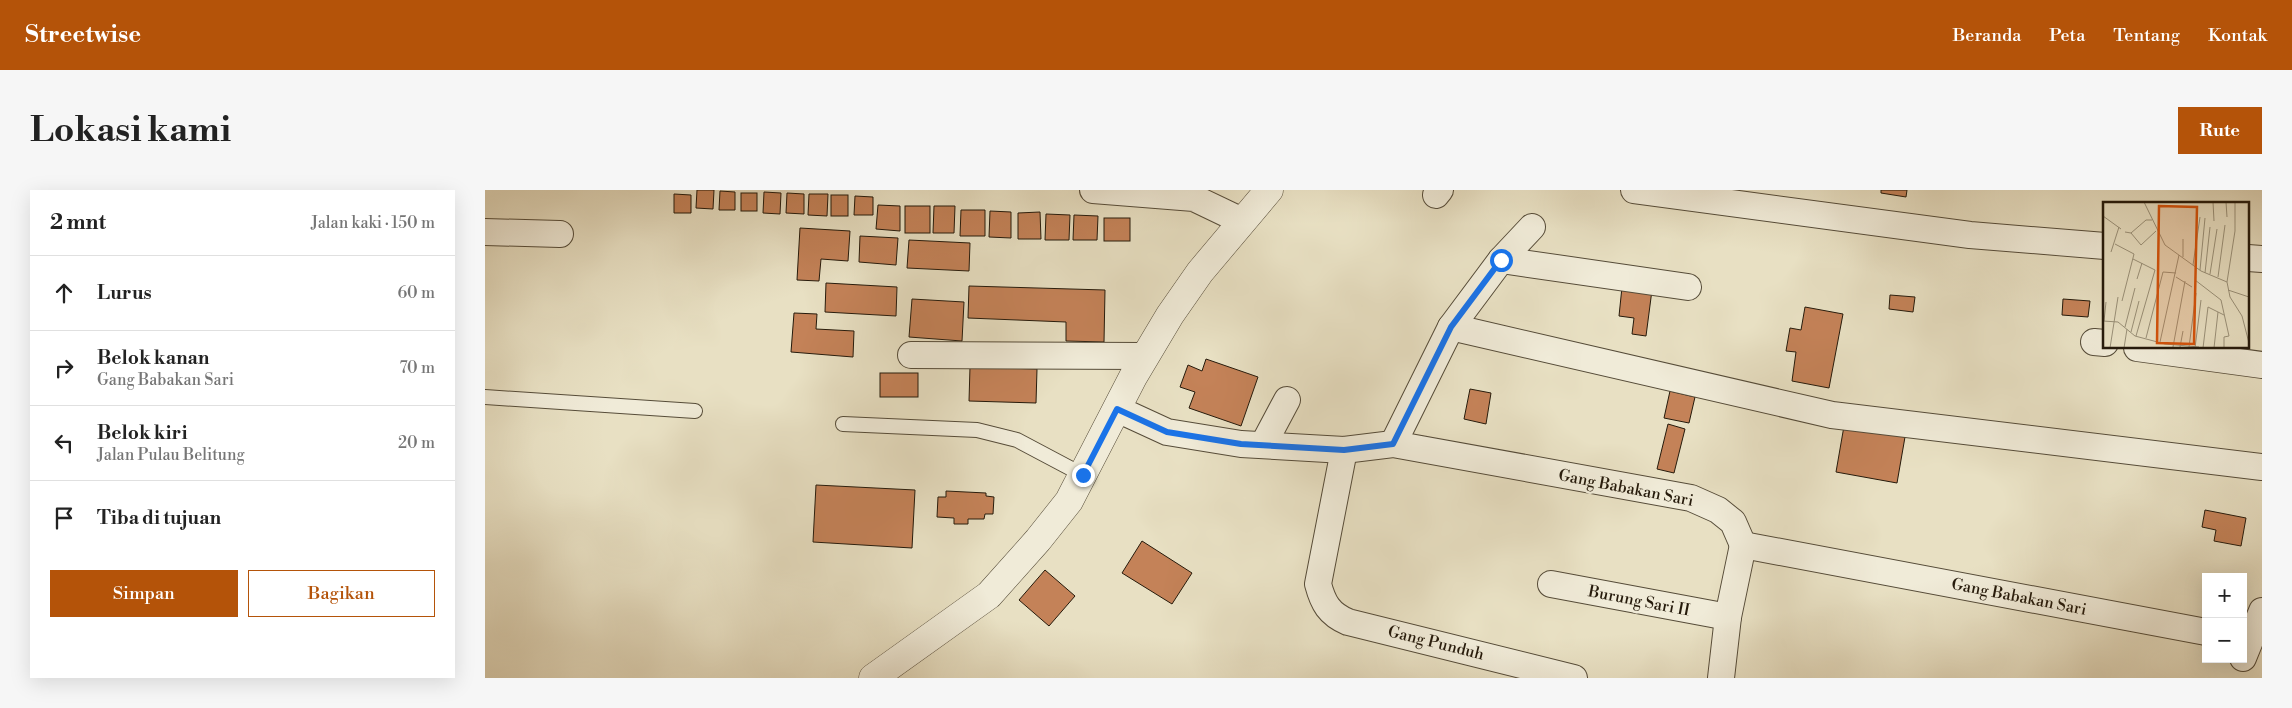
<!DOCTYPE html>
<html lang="id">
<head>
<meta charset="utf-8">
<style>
  body { margin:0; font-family:"Libre Bodoni",serif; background:#f6f6f6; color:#222 }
  .controls { position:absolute; right:15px; bottom:15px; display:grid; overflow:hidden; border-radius:0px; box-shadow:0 5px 20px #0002 }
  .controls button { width:45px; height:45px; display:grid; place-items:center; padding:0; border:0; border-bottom:1px solid #e0e0e0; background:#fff; color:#222; font:25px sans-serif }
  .stop { position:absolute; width:15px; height:15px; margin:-11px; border:4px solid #1a73e8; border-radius:50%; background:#fff }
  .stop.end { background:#1a73e8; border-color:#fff; box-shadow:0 1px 5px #0008 }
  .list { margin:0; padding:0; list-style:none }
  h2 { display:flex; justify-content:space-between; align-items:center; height:65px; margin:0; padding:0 20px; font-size:21px }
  h2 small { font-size:16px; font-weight:400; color:#767676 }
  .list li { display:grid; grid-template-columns:32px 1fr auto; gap:15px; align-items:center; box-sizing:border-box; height:75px; padding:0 20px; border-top:1px solid #e0e0e0 }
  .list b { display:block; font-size:19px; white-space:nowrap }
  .list p { margin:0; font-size:16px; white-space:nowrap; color:#767676 }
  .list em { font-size:16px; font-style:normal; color:#767676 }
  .actions { display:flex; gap:10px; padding:15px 20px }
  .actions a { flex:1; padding:11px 0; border:1px solid #b45309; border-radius:0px; text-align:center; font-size:18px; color:#b45309 }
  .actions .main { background:#b45309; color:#fff }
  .icon { flex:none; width:28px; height:28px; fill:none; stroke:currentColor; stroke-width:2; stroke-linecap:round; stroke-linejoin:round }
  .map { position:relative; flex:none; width:1777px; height:488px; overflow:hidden; border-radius:0px }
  header { display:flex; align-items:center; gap:30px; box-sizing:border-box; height:70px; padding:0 25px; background:#b45309; color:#fff }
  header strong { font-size:24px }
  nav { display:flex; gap:28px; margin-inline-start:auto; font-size:18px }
  .intro { display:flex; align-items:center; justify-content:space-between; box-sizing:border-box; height:120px; padding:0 30px }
  h1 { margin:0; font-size:35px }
  .button { padding:12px 22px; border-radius:0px; background:#b45309; color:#fff; font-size:18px; font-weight:700 }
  main { display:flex; gap:30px; padding:0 30px }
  aside { flex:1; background:#fff; border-radius:0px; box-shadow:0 5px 20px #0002 }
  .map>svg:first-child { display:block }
  .building { fill:#c48258; stroke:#251a0b }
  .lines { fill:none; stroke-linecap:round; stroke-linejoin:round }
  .service-casing { stroke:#564c39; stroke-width:16 }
  .minor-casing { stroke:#564c39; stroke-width:28 }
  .tertiary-casing { stroke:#564c39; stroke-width:29 }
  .service { stroke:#f0ebd8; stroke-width:14 }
  .minor { stroke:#f0ebd8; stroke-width:26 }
  .tertiary { stroke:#f0ebd8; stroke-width:28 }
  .route { stroke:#1a73e8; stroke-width:6 }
  .labels { text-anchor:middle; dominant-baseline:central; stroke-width:5; stroke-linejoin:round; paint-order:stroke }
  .street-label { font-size:16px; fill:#251a0b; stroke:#f0ebd8 }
  .inset-road { fill:none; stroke:#9a9179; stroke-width:1 }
  .view { fill:#d4530c; fill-opacity:0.15; stroke:#d4530c; stroke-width:2.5 }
  .inset-edge { fill:none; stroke:#251a0b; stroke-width:2.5 }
</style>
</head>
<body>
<header>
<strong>Streetwise</strong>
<nav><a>Beranda</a><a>Peta</a><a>Tentang</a><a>Kontak</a></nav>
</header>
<div class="intro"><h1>Lokasi kami</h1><a class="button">Rute</a></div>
<main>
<aside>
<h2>2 mnt<small>Jalan kaki · 150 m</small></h2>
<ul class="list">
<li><svg class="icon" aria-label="ahead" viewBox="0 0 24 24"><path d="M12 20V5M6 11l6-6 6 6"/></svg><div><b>Lurus</b></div><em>60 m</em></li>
<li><svg class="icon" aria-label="right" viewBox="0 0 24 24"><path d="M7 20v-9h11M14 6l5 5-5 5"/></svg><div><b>Belok kanan</b><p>Gang Babakan Sari</p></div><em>70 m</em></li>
<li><svg class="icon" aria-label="left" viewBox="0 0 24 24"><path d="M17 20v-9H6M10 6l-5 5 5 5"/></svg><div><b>Belok kiri</b><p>Jalan Pulau Belitung</p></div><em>20 m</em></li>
<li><svg class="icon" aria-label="arrive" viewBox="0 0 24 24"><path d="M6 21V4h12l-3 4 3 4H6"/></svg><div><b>Tiba di tujuan</b></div></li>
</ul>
<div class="actions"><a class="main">Simpan</a><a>Bagikan</a></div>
</aside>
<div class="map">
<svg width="1777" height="488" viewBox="0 0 1777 488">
  <rect width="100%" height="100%" fill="#e8e0c3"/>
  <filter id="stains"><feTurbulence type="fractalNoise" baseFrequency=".004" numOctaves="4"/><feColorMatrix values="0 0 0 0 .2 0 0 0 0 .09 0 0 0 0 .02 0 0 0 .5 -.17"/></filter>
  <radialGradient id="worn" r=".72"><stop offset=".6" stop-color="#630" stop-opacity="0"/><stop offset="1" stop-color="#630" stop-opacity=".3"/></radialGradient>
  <g class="building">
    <polygon points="212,0 229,0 228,19 211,18"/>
    <polygon points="1396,0 1422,0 1421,7 1396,3"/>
    <polygon points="235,1 250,2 250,20 234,20"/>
    <polygon points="279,2 296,3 295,24 278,23"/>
    <rect x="256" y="3" width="16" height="18"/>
    <polygon points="302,3 319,4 319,24 301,23"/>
    <polygon points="189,4 206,5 206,23 189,23"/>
    <polygon points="324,4 343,4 342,26 323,25"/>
    <rect x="346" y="5" width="17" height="21"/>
    <polygon points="370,6 388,7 388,25 369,25"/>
    <polygon points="393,15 415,16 415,41 391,39"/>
    <rect x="420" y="16" width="25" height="27"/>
    <polygon points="449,16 470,16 469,43 448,43"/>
    <polygon points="476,20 500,20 500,46 475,46"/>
    <polygon points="505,21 526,22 526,48 504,47"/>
    <polygon points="555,22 556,49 533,49 533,23"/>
    <polygon points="561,24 585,25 584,50 560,50"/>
    <polygon points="589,25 613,26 612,50 588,50"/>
    <rect x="619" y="28" width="26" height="23"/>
    <polygon points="315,38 365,41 363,71 336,69 334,91 312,90"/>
    <polygon points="375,46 413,48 411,75 374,72"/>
    <polygon points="424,50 485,53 484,81 422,78"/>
    <polygon points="341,93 412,97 411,126 340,122"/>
    <polygon points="484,96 620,100 619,152 581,151 581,132 483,128"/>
    <polygon points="1137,97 1167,100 1161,146 1147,144 1149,128 1134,126"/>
    <polygon points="1405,105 1430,107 1428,122 1404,119"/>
    <polygon points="427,109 479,112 477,151 424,147"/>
    <polygon points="1578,109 1605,111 1603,127 1577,125"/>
    <polygon points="1320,117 1358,124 1344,198 1307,191 1311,162 1301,161 1305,138 1316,140"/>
    <polygon points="309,123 332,124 331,139 369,141 368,167 306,162"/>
    <polygon points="721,169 773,187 756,236 704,218 710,202 695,197 703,175 717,181"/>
    <polygon points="485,177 552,179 551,213 484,211"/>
    <rect x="395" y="183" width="38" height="24"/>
    <polygon points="985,199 1006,203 1001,234 979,229"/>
    <polygon points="1185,201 1210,207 1204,233 1179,228"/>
    <polygon points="1183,234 1200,239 1189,283 1172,279"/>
    <polygon points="1359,236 1420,247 1412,293 1351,282"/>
    <polygon points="331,295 430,300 427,358 328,352"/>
    <polygon points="461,301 501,303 501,306 509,307 508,324 500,324 499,329 483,329 483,334 469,334 469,328 452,327 453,307 461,307"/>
    <polygon points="1720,320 1761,328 1756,356 1729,351 1731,340 1717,337"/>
    <polygon points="657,351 707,383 687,414 637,383"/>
    <polygon points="560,380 590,406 564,436 534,410"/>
  </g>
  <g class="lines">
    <defs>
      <g id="service">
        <polyline points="0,207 210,221"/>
        <polyline points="358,234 492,240 532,250 598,285"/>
      </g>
      <g id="minor">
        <polyline points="608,0 709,8 757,31"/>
        <polyline points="1149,0 1485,45 1620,56"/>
        <polyline points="951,5 955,0"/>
        <polyline points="0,42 75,44"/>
        <polyline points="1763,68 1777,69"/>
        <polyline points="1016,70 1203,97"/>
        <polyline points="966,137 1347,225 1777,277"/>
        <polyline points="1609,152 1620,153"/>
        <polyline points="1652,158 1777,175"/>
        <polyline points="426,165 660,166"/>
        <polyline points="632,219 682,242 756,254 859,260 908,254 1206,308 1233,320 1248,332 1258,355"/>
        <polyline points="908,254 966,137 1016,70 1047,37"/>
        <polyline points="778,255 802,210"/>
        <path d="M859 260 833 394C838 413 844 424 863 432L1089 488"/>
        <polyline points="1258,355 1721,442"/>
        <polyline points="1066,394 1243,427"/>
        <polyline points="1758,468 1777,421"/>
        <polyline points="1236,488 1243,427 1258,355"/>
      </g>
      <polyline id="tertiary" points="388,488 504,405 553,350 584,311 648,187 685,125 715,82 784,0"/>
    </defs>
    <use href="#service" class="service-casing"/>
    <use href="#minor" class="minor-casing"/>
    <use href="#tertiary" class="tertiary-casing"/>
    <use href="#service" class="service"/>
    <use href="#minor" class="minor"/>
    <use href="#tertiary" class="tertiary"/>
  </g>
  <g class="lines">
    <polyline class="route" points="598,285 632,219 682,242 756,254 859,260 908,254 966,137 1016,70"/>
  </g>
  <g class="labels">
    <g class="street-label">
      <text transform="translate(1141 298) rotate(11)">Gang Babakan Sari</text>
      <text transform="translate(1534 407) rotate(11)">Gang Babakan Sari</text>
      <text transform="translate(1154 411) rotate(11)">Burung Sari II</text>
      <text transform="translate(951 453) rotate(14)">Gang Punduh</text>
    </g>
  </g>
  <g transform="translate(1618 12)">
    <rect width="146" height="146" fill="#e8e0c3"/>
    <path class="inset-road" d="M41 0 62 43 98 69 124 80M110 0 111 19M123 0 124 15M132 0V29L124 80 127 95 139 114 146 141M0 14 18 27M22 30 28 31 38 43 53 29M28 31 43 18H49M12 42 31 52 19 99M8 50 16 25M80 55V37M30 57 52 68 33 134M90 63 97 15M97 68 102 16M102 71 107 25M107 72 114 27M73 75 89 85M115 75 122 23M34 77 39 61M92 78 118 98 126 134 121 135V146M125 88 146 95M0 119 15 120 32 134 62 142 96 145M1 119 3 100M22 125 32 86M28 130 36 99M43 136 60 70 73 71M57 140 76 53M70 145 82 79M77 145 80 129M86 145 93 91M7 146 15 95M21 146 24 127M92 146 98 98M100 146 105 105 121 113M111 146 115 110"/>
    <path class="view" d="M56 4 94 5 91 142 54 141Z"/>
    <rect width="146" height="146" class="inset-edge"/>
  </g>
  <rect width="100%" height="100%" filter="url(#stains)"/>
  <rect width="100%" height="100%" fill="url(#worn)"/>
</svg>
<div class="controls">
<button>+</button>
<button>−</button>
</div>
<div class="stop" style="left:1016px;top:70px"></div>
<div class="stop end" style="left:598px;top:285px"></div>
</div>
</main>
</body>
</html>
